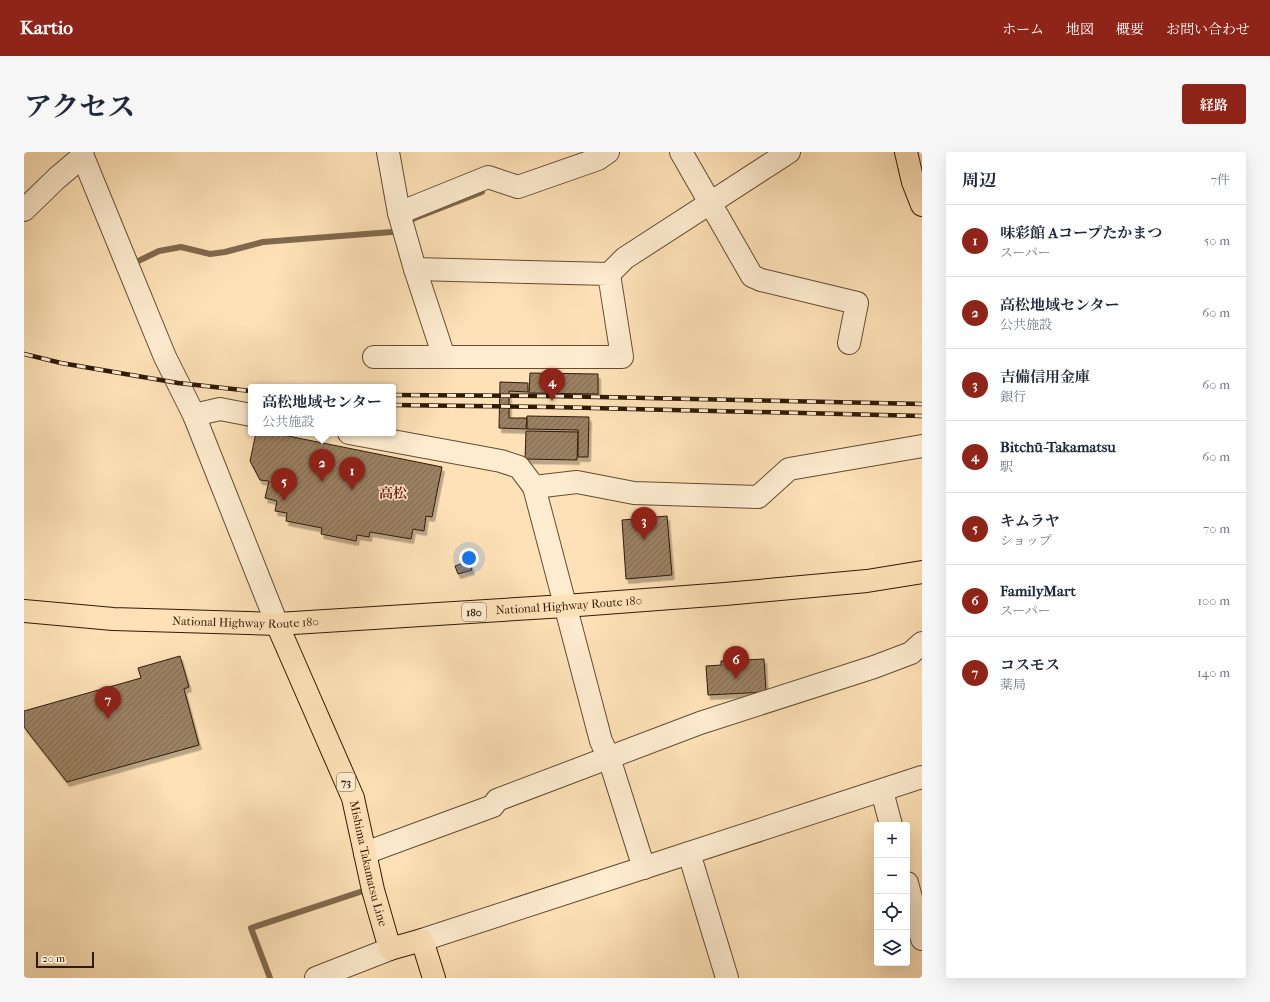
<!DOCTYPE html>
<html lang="ja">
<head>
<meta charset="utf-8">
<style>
  body { margin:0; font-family:"IM FELL French Canon","Noto Serif JP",serif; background:#f6f6f7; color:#1f2937 }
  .controls { position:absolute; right:12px; bottom:12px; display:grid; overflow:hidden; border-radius:4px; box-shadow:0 4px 16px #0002 }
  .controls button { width:36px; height:36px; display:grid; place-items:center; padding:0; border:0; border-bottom:1px solid #e0e1e3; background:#fff; color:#1f2937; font:20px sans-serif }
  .scale { position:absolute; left:12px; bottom:10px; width:58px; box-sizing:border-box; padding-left:4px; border:2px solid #2f1a07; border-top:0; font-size:11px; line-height:14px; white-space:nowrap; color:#2f1a07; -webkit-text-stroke:3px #feecd0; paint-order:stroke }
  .you { position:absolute; left:445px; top:406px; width:14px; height:14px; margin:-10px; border:3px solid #fff; border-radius:50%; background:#1a73e8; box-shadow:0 0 0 6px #1a73e833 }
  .badge { display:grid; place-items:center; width:26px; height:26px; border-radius:50%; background:#8f2418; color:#fff; font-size:13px; font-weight:700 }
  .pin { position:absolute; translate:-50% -33px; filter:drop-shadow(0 1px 2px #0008) }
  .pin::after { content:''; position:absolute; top:21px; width:14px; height:12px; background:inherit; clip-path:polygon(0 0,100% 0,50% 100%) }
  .popup { position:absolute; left:224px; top:232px; width:148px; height:52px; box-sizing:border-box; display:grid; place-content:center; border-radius:4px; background:#fff; filter:drop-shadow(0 1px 3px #0005); font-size:13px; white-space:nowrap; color:#747a83 }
  .popup b { font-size:15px; color:#1f2937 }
  .popup::after { content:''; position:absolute; left:50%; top:100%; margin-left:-8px; border:8px solid transparent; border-top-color:#fff }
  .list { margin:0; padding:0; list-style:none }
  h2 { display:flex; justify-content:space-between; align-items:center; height:52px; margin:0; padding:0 16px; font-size:17px }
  h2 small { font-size:13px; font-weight:400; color:#747a83 }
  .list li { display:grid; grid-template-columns:26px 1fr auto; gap:12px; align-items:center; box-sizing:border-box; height:72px; padding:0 16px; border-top:1px solid #e0e1e3 }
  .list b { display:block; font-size:15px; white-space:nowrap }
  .list p { margin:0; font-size:13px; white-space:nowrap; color:#747a83 }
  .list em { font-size:13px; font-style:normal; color:#747a83 }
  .icon { flex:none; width:22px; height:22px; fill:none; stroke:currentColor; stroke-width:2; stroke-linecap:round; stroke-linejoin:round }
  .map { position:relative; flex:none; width:898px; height:826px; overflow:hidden; border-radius:4px }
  header { display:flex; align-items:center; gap:24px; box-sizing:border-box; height:56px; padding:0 20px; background:#8f2418; color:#fff }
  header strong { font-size:19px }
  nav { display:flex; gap:22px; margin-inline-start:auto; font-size:14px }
  .intro { display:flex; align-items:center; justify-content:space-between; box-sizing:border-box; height:96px; padding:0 24px }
  h1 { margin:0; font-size:28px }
  .button { padding:10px 18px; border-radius:4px; background:#8f2418; color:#fff; font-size:14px; font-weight:700 }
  main { display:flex; gap:24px; padding:0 24px }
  aside { flex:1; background:#fff; border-radius:4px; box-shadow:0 4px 16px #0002 }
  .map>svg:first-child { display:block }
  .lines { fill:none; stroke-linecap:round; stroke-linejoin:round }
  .stream { stroke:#81694d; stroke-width:6 }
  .building { fill:url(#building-hatch); stroke:#2f1a07; filter:url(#shadow) }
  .minor-casing { stroke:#634c33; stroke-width:24 }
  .major-casing { stroke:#2f1a07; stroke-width:24 }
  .highway-casing { stroke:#2f1a07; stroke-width:24 }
  .minor { stroke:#feecd0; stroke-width:22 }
  .major { stroke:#fee1b7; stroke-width:22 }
  .highway { stroke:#fee1b7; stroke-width:22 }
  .rail-casing { stroke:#2f1a07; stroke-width:4.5 }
  .rail { stroke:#feecd0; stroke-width:3; stroke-dasharray:9; stroke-linecap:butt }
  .labels { text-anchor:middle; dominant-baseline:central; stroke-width:3; stroke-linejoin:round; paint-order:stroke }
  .shield { fill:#feecd0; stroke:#6d5943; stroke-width:1 }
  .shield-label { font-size:11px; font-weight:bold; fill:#2f1a07 }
  .street-label { font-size:12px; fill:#2f1a07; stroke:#feecd0 }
  .quarter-label { font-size:14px; font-weight:bold; fill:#7a1f14; stroke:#feecd0 }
</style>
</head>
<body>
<header>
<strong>Kartio</strong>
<nav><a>ホーム</a><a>地図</a><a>概要</a><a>お問い合わせ</a></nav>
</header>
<div class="intro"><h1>アクセス</h1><a class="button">経路</a></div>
<main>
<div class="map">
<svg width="898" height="826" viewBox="0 0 898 826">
  <defs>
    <pattern id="building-hatch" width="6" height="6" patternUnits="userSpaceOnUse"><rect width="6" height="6" fill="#9b8163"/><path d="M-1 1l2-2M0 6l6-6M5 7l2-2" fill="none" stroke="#7f6950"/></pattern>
    <filter id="shadow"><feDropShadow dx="2.5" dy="4.5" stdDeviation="0" flood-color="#0004"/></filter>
  </defs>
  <rect width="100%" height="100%" fill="#fee1b7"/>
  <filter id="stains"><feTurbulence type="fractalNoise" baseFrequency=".005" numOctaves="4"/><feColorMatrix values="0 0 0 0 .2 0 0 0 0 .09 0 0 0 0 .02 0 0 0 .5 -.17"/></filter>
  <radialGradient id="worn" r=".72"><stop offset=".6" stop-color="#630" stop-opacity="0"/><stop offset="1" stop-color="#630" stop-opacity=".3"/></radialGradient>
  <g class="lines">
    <g class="stream">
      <polyline points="108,107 110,111 135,99 157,95 186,102 201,100 239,90 368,80 391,66 458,40"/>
      <polyline points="246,826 227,776 342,738"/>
    </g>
  </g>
  <g class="building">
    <polygon points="506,221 574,222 574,242 505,241"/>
    <polygon points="476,230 504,231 504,240 485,239 485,266 503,266 502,277 475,276"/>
    <polygon points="503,264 565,265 564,305 554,305 554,278 503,277"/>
    <polygon points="502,279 554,280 553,308 501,307"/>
    <polygon points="232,281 249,281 418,315 408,365 402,364 400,379 389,377 387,387 346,380 345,385 333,383 332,389 297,382 298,376 262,369 263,361 251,359 253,349 241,346 245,329 236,328 226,309"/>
    <polygon points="643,364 648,423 602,427 598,368"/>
    <polygon points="445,409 448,418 434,422 431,414"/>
    <polygon points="156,504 165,535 160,537 175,593 43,630 0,575 0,559 117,526 114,516"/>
    <polygon points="740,507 742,540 684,543 682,514 697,513 697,509"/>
  </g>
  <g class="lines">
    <defs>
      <g id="minor">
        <polyline points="57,0 141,205 170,263 253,472"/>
        <polyline points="364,0 375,61 391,117 420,205"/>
        <polyline points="657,0 728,124 737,128 833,151 825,191"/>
        <polyline points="0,58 33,26 59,4"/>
        <polyline points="375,61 464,25 494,35 574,7 584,0"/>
        <polyline points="585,122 601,106 765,0"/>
        <polyline points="350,205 598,205 585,122 391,117"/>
        <polyline points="170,263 196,257 227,263"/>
        <polyline points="325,281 477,309 495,315 510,335 553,330 610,341 734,345 765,317 898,294"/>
        <polyline points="510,335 577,589 585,606 620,716"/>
        <polyline points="858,639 867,673"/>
        <polyline points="341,701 469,654 473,648 676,571 850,515 887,501 898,491"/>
        <polyline points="665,701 703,826"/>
        <polyline points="883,731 898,787"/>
        <polyline points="398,788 898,625"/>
        <polyline points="292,826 366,797"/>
      </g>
      <g id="major">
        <polyline points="882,0 889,30 898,53"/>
        <path id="s1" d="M253 472 329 646 349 738 366 797 398 788 410 826"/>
      </g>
      <g id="highway">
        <path id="s2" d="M0 459 89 467 253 472 541 454 701 442 843 429 898 420"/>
      </g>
    </defs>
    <use href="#minor" class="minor-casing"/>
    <use href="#major" class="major-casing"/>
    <use href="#highway" class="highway-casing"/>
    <use href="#minor" class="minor"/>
    <use href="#major" class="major"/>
    <use href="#highway" class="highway"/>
    <defs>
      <g id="rail">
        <polyline points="0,202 37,211 154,231 227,239"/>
        <polyline points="369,243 528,244 898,252"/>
        <polyline points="369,253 527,255 898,264"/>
      </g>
    </defs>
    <use href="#rail" class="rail-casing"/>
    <use href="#rail" class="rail"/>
  </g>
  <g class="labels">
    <g class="shield">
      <rect x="438" y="451" width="24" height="18" rx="3"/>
      <rect x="313" y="621" width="18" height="18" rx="3"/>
    </g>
    <g class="shield-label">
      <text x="450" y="460">180</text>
      <text x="322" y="630">73</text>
    </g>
    <g class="street-label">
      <text stroke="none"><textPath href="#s2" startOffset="546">National Highway Route 180</textPath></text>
      <text stroke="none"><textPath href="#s2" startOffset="222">National Highway Route 180</textPath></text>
      <text stroke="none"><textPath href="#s1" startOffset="257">Mishima Takamatsu Line</textPath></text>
    </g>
    <g class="quarter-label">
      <text x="369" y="341">高松</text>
    </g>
  </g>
  <rect width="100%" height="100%" filter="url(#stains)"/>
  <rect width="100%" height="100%" fill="url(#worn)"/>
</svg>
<div class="controls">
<button>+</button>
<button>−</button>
<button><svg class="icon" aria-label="locate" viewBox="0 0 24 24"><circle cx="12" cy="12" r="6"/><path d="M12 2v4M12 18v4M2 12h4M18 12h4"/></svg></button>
<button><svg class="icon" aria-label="layers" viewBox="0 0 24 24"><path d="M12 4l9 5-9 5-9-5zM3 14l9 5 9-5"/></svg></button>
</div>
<div class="scale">20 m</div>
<div class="you"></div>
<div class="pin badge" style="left:328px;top:338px">1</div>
<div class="pin badge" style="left:298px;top:330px">2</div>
<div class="popup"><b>高松地域センター</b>公共施設</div>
<div class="pin badge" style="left:620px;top:388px">3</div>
<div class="pin badge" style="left:528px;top:249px">4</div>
<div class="pin badge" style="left:260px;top:349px">5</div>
<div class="pin badge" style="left:712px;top:527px">6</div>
<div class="pin badge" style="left:84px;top:567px">7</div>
</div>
<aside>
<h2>周辺<small>7件</small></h2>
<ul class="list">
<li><span class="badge">1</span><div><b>味彩館 Aコープたかまつ</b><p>スーパー</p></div><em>50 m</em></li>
<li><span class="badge">2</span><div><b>高松地域センター</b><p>公共施設</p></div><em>60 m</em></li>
<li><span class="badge">3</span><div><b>吉備信用金庫</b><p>銀行</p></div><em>60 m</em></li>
<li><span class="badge">4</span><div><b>Bitchū-Takamatsu</b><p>駅</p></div><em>60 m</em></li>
<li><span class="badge">5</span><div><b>キムラヤ</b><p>ショップ</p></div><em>70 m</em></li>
<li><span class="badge">6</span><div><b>FamilyMart</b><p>スーパー</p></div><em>100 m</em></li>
<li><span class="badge">7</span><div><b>コスモス</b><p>薬局</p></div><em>140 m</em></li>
</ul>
</aside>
</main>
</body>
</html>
